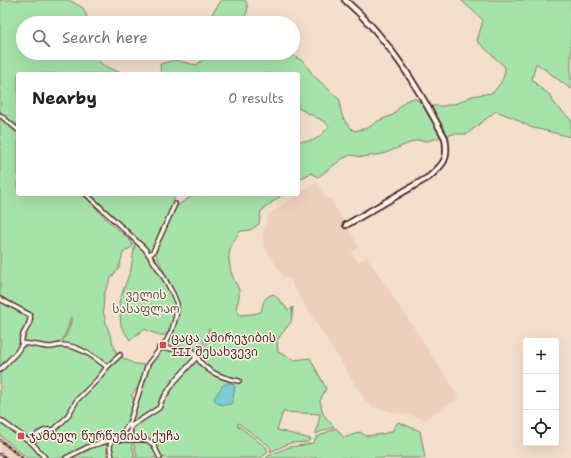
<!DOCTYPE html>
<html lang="en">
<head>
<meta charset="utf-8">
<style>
  body { margin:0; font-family:"Shantell Sans","Noto Sans Georgian",sans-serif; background:#f2f2f2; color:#222 }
  .controls { position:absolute; right:12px; bottom:12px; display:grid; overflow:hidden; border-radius:4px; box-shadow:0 4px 16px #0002 }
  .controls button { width:36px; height:36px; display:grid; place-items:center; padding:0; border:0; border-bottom:1px solid #e0e0e0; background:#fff; color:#222; font:20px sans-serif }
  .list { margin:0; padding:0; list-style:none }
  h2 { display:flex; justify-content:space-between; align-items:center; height:52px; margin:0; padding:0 16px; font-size:17px }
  h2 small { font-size:13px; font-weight:400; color:#767676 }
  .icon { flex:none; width:22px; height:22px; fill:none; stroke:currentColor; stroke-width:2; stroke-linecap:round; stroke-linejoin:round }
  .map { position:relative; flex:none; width:571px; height:458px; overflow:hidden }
  .search { position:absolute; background:#fff; box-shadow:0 4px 16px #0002; left:16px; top:16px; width:284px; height:44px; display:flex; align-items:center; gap:10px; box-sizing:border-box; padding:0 14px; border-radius:22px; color:#767676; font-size:15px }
  .panel { position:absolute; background:#fff; box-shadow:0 4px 16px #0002; left:16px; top:72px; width:284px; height:124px; border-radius:4px }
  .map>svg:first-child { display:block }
  .built { fill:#edd0bb }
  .green { fill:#a6e3a9; stroke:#78816a }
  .water { fill:#7bccd2; stroke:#67878f }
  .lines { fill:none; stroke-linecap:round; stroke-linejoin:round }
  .street-casing { stroke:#4a1f2b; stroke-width:6 }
  .secondary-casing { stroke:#4a1f2b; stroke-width:8 }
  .street { stroke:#fcf5e5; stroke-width:3.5 }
  .secondary { stroke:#fcf5e5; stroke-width:4.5 }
  .rail-casing { stroke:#4a1f2b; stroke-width:2.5 }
  .rail { stroke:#fcf5e5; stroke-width:1; stroke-dasharray:3; stroke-linecap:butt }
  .poi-dot { fill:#d1495b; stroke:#fcf5e5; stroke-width:1.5 }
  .labels { text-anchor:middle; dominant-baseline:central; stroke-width:3; stroke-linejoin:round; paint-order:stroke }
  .park-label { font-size:12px; fill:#61504a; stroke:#fcf5e5 }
  .poi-label { font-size:12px; fill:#4a1f2b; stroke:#fcf5e5; text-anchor:start }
</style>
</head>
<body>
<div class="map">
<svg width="571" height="458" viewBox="0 0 571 458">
  <rect width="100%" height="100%" fill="#f3dfcc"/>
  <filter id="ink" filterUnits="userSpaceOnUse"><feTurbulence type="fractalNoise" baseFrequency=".025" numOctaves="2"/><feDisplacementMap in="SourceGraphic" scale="8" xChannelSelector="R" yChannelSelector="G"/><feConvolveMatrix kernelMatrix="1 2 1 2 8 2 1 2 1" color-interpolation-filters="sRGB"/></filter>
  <g filter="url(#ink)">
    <g class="built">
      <polygon points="316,182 325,196 331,200 359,247 351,253 358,262 367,257 458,395 456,400 425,419 373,407 365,400 292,285 292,280 283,276 264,246 262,236 268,215"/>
      <polygon points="0,435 19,451 27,458 3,458 0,456"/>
    </g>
    <g class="green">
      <polygon points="0,0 69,0 83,8 90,23 23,23 23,53 91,53 103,65 123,74 18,74 18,128 0,113"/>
      <path d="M222 0H245C251 10 246 15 240 23H200V21L211 15Z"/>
      <path d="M461 0H571V89L536 63 532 79 539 87 550 95 554 103 571 120V137L530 127 514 118 496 111 467 134H453L427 141 417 140 383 154 362 157 350 155 342 159 318 177 311 173 298 180V141C316 142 316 140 329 127L325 122 298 108V74H161L160 64 174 60 196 65 209 56 208 53H289L304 62 313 75 340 100C340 116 343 120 354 131L368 128 378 121 393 115 405 101 414 98 426 106H443L458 103 472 96 492 93C500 85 505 78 505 67L477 41 483 20Z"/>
      <path d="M0 117 18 132V194H83L106 219 131 241 133 246 123 253 119 268 111 278 104 294 103 310 106 323 117 355 107 365 94 356 62 343 69 329 72 317 71 316C69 323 67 330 64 337 55 352 36 343 23 341L22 340 32 318 0 298Z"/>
      <polygon points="90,194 177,194 172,203 174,205 153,248 148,255 161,275 175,301 174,319 168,335 159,335 144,329 130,340 121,326 119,302 131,269 135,243 129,234 131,232"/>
      <path d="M195 194H283L261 211 259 224 250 230 241 231C227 246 226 260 234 280 235 283 239 287 239 291 240 296 237 304 236 309L240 315 253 314 261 312C264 301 262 298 274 294L289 311 293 307 291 322 277 340 278 352 295 360 310 358 326 388 320 401 323 414 334 427 320 432 316 434 320 414 283 412 277 430 311 439 307 442 290 443 270 452 271 448 267 444 238 423 237 425 267 448V453L261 458H162L157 448 149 438H135L132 434 133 427 162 408C164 391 184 373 195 360L194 351C208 350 207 341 210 330L209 329 203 345 201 348 191 349 163 347 171 335 178 304 172 288 156 255 157 249 160 239 177 206Z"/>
      <polygon points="0,300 28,316 30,320 20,337 20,345 16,352 0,368"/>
      <polygon points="27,344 42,348 52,349 61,347 80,350 105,368 97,378 75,401 67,416 52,429 41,430 32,441 0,418 0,372 19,352 23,345"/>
      <polygon points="159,350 190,351 194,354 194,359 189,363 159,406 133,424 131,423 150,362"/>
      <path d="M121 357 135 364 145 365C148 374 138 389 131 395L135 402C132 411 130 421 124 429 114 443 84 450 68 456L61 458H46L33 443C39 434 44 431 54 431 66 415 105 363 121 357Z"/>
      <polygon points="0,421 32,446 43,458 27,458 0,435"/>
      <polygon points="398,422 420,431 425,458 266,458 270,455 289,447 305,445 313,443 317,437 336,428 344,438 360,432 366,436 383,434 392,431"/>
      <polygon points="131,441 135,458 121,458 120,456 110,457 109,450 111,442"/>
      <path d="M133 441C153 441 150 441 159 458H136L137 456Z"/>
      <polygon points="107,443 107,458 69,458 84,449"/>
    </g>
    <path class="water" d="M228 383H232L235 386 233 399 231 404C224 405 216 406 214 398L223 385Z"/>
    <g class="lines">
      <defs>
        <g id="street">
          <polyline points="0,115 18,130"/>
          <polyline points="86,194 145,249 162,274 173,294 177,304 176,316 172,330 167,340 148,364 129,424 123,432 114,440"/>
          <polyline points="149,255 153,252 175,204"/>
          <path d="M0 299 30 315C33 325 19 333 22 344"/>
          <path d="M196 354C202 371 223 378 239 381"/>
          <path d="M0 370 17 352 22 344C32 342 40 347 50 347 54 347 58 345 62 345 79 346 94 356 107 367"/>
          <polyline points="0,420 32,443 45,458"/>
          <polyline points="111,440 110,448 112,458"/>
          <polyline points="132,440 130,432 131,426 159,408 162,400 175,381 195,359 195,356 192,350 159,348"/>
          <polyline points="32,443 38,434 46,430 54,430 67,417 77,400 97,380 107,367 120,355"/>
          <polyline points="66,458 90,446 111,440 147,440 153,444 160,458"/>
        </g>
        <path id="secondary" d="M345 0C389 38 418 88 445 138 449 159 444 164 429 177L346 225"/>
      </defs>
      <use href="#street" class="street-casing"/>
      <use href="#secondary" class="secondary-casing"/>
      <use href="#street" class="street"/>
      <use href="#secondary" class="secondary"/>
      <defs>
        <g id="rail">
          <polyline points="0,440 22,458"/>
          <polyline points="0,454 6,458"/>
        </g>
      </defs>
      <use href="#rail" class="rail-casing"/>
      <use href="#rail" class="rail"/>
    </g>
  </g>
  <g class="poi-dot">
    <rect x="159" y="341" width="8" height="8" rx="2"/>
    <rect x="17" y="432" width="8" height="8" rx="2"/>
  </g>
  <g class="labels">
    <g class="park-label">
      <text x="146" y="295">ველის<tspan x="146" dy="14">სასაფლაო</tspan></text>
    </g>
    <g class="poi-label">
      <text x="171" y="338">ცაცა ამირეჯიბის<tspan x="171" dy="14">III შესახვევი</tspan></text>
      <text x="29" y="436">ჯამბულ წურწუმიას ქუჩა</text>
    </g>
  </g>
</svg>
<div class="controls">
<button>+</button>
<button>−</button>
<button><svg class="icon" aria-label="locate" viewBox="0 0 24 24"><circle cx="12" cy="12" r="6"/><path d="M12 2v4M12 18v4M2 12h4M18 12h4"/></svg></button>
</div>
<div class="search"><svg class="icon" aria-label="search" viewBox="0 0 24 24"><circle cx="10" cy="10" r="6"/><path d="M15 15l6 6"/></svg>Search here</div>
<section class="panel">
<h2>Nearby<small>0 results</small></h2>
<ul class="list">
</ul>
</section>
</div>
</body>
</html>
